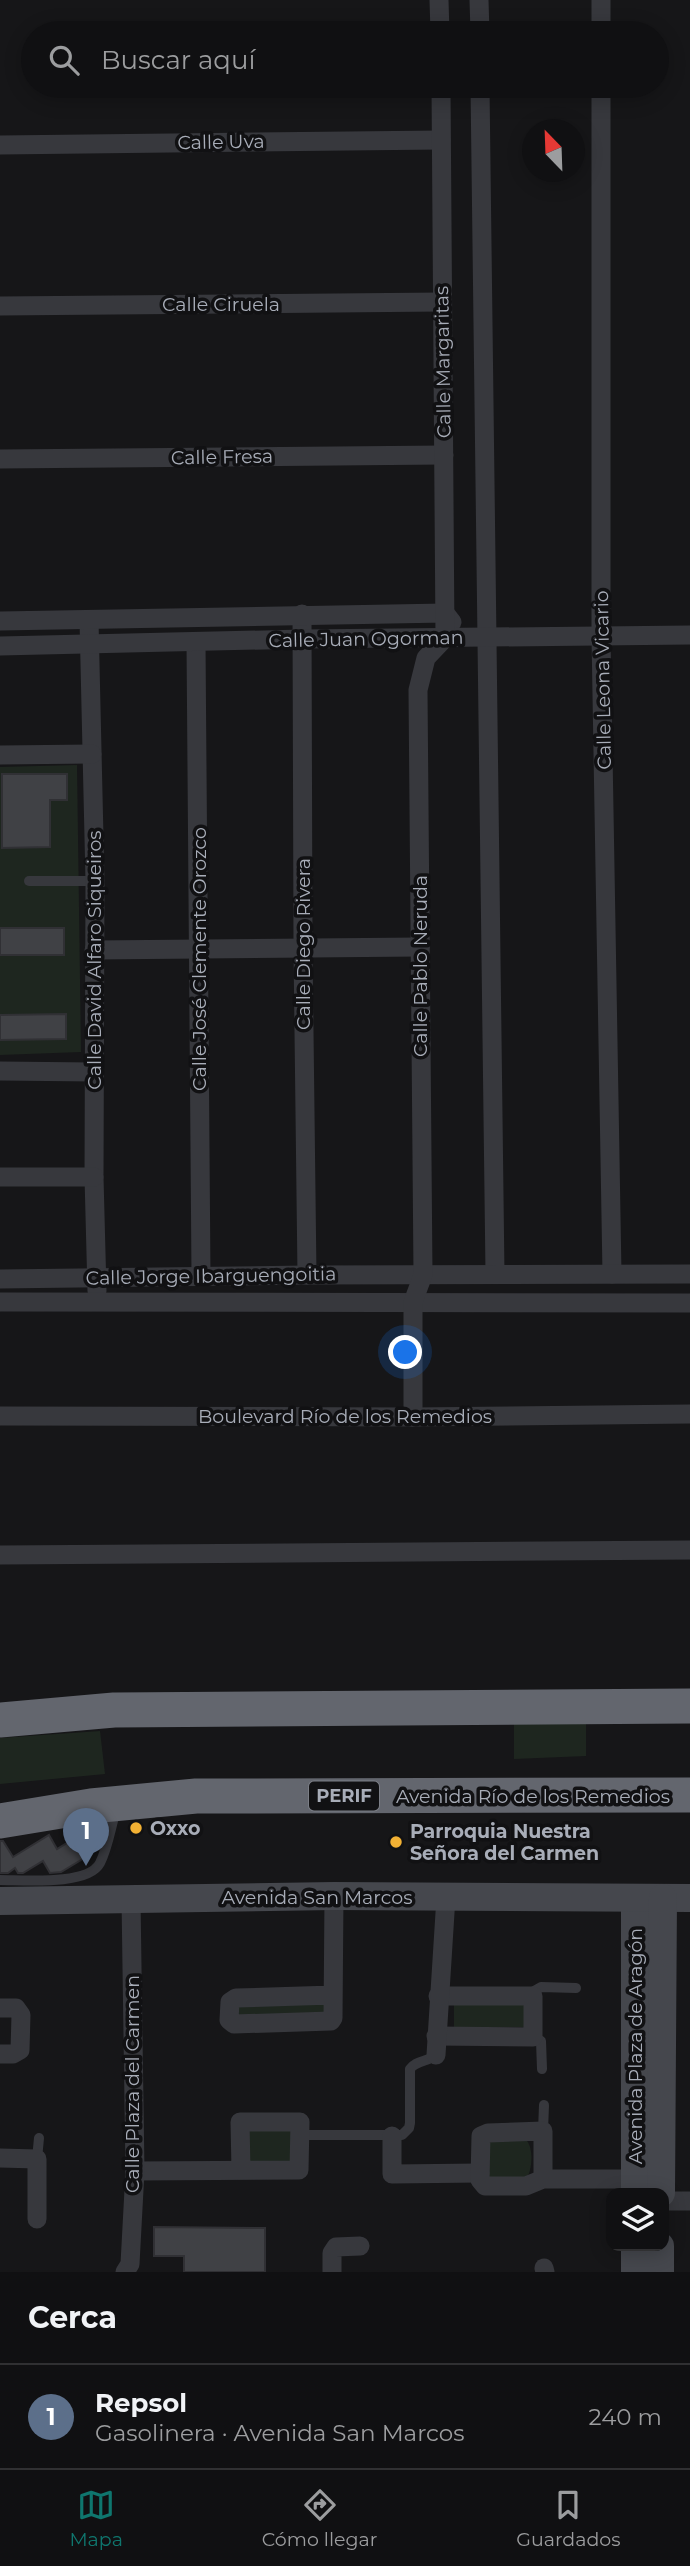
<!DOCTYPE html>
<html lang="es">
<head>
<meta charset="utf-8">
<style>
  body { margin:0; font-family:Montserrat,sans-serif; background:#19191b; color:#f1f3f6 }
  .controls { position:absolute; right:21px; bottom:21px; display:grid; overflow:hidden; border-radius:14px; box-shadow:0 4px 18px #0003 }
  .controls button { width:63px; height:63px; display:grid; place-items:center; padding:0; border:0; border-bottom:2px solid #303032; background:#101012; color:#f1f3f6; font:35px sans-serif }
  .compass { position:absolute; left:522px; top:119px; width:63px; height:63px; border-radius:50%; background:#101012; box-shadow:0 4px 18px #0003; rotate:337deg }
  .you { position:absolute; left:406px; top:1353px; width:24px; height:24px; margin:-18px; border:5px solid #fff; border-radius:50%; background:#1a73e8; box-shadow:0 0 0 10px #1a73e833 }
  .badge { display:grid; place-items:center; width:46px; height:46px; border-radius:50%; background:#0f766e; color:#fff; font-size:23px; font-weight:700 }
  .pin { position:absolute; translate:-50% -58px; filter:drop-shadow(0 2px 4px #0008) }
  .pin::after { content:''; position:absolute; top:37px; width:24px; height:21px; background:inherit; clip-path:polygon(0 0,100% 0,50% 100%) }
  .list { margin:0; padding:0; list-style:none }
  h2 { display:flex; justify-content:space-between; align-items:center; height:91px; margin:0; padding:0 28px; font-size:30px }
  h2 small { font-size:23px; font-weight:400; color:#9c9d9f }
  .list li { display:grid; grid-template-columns:46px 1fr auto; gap:21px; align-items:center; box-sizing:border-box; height:105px; padding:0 28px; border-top:2px solid #303032 }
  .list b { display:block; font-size:26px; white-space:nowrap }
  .list p { margin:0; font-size:23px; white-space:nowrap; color:#9c9d9f }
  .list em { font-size:23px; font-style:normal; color:#9c9d9f }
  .icon { flex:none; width:38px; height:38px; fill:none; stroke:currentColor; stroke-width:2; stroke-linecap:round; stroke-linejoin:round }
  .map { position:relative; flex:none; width:690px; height:2272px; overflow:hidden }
  .search { position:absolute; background:#101012; box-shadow:0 4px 18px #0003; left:21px; right:21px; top:21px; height:77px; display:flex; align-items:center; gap:18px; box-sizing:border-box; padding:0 24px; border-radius:38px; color:#9c9d9f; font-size:26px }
  .sheet { height:196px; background:#101012 }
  nav { display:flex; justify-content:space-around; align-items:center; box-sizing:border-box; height:98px; border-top:2px solid #303032; background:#101012; font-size:19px; color:#9c9d9f }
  nav a { display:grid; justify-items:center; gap:4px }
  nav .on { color:#0f766e }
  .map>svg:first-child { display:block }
  .green { fill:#1e261f }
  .building { fill:#404145; stroke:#303034; stroke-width:2 }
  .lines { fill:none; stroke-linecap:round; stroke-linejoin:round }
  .lane { stroke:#37383d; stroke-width:10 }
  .street { stroke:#37383d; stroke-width:19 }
  .secondary { stroke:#45474d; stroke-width:28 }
  .highway { stroke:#63666e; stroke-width:35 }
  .poi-dot { fill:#f2b134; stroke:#111113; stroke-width:2.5 }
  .labels { text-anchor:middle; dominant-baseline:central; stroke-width:7; stroke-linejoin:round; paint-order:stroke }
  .shield { fill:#111113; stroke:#7b7e86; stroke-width:2 }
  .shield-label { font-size:18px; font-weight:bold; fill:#a8adb8 }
  .street-label { font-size:19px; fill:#a8adb8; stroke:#111113 }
  .poi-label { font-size:19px; font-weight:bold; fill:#a8adb8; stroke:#111113; text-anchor:start }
</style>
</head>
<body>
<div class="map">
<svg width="690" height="2272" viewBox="0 0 690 2272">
  <rect width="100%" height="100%" fill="#161618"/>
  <g class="green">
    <polygon points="77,765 81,1052 0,1055 0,767"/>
    <polygon points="586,1719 586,1756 514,1759 514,1721"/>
    <polygon points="100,1731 105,1774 0,1784 0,1738"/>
    <polygon points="328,2001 328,2019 233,2020 233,2002"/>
    <polygon points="520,2002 524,2006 525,2027 454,2027 454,2004"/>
    <polygon points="292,2127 292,2164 248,2165 248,2128"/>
    <path d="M492 2141H527C534 2150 532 2171 526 2179L488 2180V2145Z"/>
  </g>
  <g class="building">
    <polygon points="2,774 67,774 67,800 50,800 50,847 2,848"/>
    <rect x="0" y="928" width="64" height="27"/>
    <polygon points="66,1014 66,1039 0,1040 0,1015"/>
    <polygon points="49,1835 57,1849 80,1835 91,1854 61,1872 50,1873 43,1861 23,1873 18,1873 15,1868 8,1873 0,1873 0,1841 3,1841 13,1857"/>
    <polygon points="154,2227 265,2228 265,2272 184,2272 184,2256 154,2256"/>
  </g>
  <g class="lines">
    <g class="lane">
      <polyline points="29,881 95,881"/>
      <path d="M0 1880C23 1880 88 1886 100 1863 108 1847 111 1826 116 1810"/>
      <polyline points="533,1996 534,1991 541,1987 576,1988"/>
      <polyline points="533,2037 541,2041 542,2069"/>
      <polyline points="543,2131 544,2105"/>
      <path d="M300 2135H402L409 2128 410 2123V2069C416 2060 428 2062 436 2055"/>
      <polyline points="37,2159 39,2138"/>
    </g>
    <g class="street">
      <polyline points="439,0 440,33"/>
      <polyline points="479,0 480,33"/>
      <polyline points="601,33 601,0"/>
      <polyline points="480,86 495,1274"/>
      <polyline points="601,86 601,637 612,1274"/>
      <polyline points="0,145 441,140"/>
      <polyline points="0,306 442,302"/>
      <polyline points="0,459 444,455"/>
      <polyline points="302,614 303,950 307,1275"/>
      <polyline points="89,620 95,881 94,1177 97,1291"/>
      <polyline points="0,621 445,613 452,622"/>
      <polyline points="196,642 201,1276"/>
      <polyline points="0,646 303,639 690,635"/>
      <polyline points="0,755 92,754"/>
      <polyline points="94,950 420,947"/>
      <polyline points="0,1071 94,1072"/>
      <polyline points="0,1177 94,1177"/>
      <polyline points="0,1279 307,1275 690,1274"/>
      <polyline points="0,1302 690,1303"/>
      <polyline points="0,1416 413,1417 690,1414"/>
      <polyline points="413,1417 413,1302 423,1275 418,690 426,658 445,638 441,86"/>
      <polyline points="0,1555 690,1550"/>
      <polyline points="333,1995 236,1998 230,2002 229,2020 234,2024 331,2021 333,2018 334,1896"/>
      <polyline points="0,2008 16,2008 21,2015 20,2050 13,2054 0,2054"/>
      <polyline points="436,2036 533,2037 533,1996 438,1996"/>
      <polyline points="436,2055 446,1897"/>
      <polyline points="392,2136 392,2174 480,2173"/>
      <polyline points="0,2158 37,2159 37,2219"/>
      <polyline points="135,2171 299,2170 300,2122 240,2122 241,2170"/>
      <polyline points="543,2179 543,2131 488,2133 481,2136 480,2180 485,2186 526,2186 543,2179 635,2179"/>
      <polyline points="664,2201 690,2201"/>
      <polyline points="544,2268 545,2272"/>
      <polyline points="125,2272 130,2264 135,2171 131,1899"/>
      <polyline points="332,2272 332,2253 336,2247 360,2246"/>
    </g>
    <g class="secondary">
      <polyline points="635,1898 635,2193"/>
      <polyline points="0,1901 334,1896 690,1898"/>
      <polyline points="661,2193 663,1898"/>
      <polyline points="635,2246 635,2272"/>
      <polyline points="660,2272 660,2246"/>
    </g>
    <g class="highway">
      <polyline points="0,1720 114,1710 690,1706"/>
      <polyline points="0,1821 91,1806 196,1796 690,1795"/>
    </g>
  </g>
  <g class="poi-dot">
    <circle cx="136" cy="1828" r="7"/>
    <circle cx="396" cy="1842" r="7"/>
  </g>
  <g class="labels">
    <rect class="shield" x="309" y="1781.5" width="70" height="29" rx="5"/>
    <g class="shield-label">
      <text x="344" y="1796">PERIF</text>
    </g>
    <g class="street-label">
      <text transform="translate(221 142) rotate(-1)">Calle Uva</text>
      <text x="221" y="304">Calle Ciruela</text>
      <text transform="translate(443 362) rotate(-91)">Calle Margaritas</text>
      <text transform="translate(222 457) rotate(-1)">Calle Fresa</text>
      <text transform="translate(366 639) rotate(-1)">Calle Juan Ogorman</text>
      <text transform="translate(603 680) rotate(-91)">Calle Leona Vicario</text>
      <text transform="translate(303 944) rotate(-90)">Calle Diego Rivera</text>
      <text transform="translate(199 959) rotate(-90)">Calle José Clemente Orozco</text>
      <text transform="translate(94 960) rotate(-90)">Calle David Alfaro Siqueiros</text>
      <text transform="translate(420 966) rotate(-90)">Calle Pablo Neruda</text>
      <text transform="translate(211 1276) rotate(-1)">Calle Jorge Ibarguengoitia</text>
      <text x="345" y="1416">Boulevard Río de los Remedios</text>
      <text x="533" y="1796">Avenida Río de los Remedios</text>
      <text x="317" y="1897">Avenida San Marcos</text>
      <text transform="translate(635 2046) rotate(-90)">Avenida Plaza de Aragón</text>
      <text transform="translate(132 2084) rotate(-90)">Calle Plaza del Carmen</text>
    </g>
    <g class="poi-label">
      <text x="150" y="1828">Oxxo</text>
      <text x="410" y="1831">Parroquia Nuestra<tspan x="410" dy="22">Señora del Carmen</tspan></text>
    </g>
  </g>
</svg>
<div class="controls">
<button><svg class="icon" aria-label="layers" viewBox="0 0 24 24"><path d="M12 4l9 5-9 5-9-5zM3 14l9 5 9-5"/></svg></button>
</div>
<svg class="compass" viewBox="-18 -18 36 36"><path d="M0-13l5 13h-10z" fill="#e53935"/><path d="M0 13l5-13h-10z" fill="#9c9d9f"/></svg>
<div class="you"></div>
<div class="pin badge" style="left:86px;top:1866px;background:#5c6f8a">1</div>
<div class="search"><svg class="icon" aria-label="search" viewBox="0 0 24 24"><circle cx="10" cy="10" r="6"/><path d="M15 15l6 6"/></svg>Buscar aquí</div>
</div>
<section class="sheet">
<h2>Cerca<small></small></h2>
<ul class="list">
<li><span class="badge" style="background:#5c6f8a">1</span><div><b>Repsol</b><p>Gasolinera · Avenida San Marcos</p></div><em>240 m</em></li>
</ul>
</section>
<nav>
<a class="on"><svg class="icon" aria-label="map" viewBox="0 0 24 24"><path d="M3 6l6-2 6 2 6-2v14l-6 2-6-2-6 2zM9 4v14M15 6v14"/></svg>Mapa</a>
<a><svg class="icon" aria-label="directions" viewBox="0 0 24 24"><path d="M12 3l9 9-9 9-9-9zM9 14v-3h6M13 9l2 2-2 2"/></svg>Cómo llegar</a>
<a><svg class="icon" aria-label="saved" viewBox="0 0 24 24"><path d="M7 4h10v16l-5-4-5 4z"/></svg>Guardados</a>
</nav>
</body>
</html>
